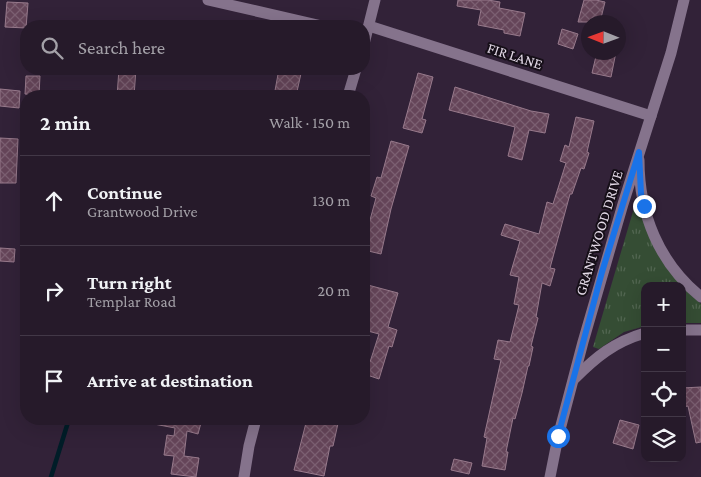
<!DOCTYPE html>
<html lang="en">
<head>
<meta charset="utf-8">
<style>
  body { margin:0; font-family:"Crimson Pro",serif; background:#2e2332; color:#f1f3f6 }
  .controls { position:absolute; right:15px; bottom:15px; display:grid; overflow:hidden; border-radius:10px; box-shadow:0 5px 20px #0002 }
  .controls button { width:45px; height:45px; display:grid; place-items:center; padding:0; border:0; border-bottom:1px solid #423847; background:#261a2a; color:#f1f3f6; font:25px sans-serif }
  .compass { position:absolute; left:581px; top:15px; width:45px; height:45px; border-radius:50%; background:#261a2a; box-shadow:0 5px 20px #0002; rotate:271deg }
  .stop { position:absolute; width:15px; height:15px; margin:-11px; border:4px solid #1a73e8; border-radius:50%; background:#fff }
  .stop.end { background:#1a73e8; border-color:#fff; box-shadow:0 1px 5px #0008 }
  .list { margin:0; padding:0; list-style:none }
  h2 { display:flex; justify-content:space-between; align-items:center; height:65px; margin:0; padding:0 20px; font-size:21px }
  h2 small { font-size:16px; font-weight:400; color:#a4a1a8 }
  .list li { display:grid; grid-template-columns:32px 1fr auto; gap:15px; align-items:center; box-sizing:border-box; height:90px; padding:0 20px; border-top:1px solid #423847 }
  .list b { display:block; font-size:19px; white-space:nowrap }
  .list p { margin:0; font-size:16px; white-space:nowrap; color:#a4a1a8 }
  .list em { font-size:16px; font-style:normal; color:#a4a1a8 }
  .icon { flex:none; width:28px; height:28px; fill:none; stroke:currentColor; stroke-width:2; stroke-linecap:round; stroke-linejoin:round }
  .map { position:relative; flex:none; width:701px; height:477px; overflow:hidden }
  .search { position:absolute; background:#261a2a; box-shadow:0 5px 20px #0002; left:20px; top:20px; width:350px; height:55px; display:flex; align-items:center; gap:12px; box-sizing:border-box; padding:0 18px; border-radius:20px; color:#a4a1a8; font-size:19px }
  .panel { position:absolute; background:#261a2a; box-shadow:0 5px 20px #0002; left:20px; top:90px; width:350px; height:335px; border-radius:20px }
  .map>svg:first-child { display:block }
  .grass { fill:url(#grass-tufts) }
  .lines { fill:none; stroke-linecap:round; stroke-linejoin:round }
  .stream { stroke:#001d28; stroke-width:4.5 }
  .building { fill:url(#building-cross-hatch); stroke:#987a8c }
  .minor { stroke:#85738c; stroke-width:11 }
  .route { stroke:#1a73e8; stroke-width:6 }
  .labels { text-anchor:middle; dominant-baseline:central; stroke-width:4; stroke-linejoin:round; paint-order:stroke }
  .street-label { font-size:15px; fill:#e4dae8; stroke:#160f18 }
</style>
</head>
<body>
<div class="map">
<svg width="701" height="477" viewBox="0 0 701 477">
  <defs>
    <pattern id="grass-tufts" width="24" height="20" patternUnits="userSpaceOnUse" patternTransform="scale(1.25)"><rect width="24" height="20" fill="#354d34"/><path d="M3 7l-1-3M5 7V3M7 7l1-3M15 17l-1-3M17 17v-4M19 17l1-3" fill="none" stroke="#526651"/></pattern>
    <pattern id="building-cross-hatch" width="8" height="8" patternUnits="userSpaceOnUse" patternTransform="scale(1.25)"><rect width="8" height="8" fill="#654559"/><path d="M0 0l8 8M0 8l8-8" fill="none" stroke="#7b5f71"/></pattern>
  </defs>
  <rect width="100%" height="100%" fill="#322238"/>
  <g class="grass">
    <polygon points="638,205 681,286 645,286 645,326 624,332 599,349 593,347 634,208"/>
    <polygon points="682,287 701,304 701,323 682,323"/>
  </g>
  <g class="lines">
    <polyline class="stream" points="51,477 69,419"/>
  </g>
  <g class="building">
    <polygon points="458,0 488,0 500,2 499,8 525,13 520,36 504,33 504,30 478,25 481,10 457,6"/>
    <polygon points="584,0 596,0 605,2 600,22 578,22"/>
    <polygon points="7,2 28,3 26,28 5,27"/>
    <polygon points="562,29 578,34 573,49 558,44"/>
    <polygon points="597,52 616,52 611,77 592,73"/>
    <polygon points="119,69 136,69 134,96 117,96"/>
    <polygon points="279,69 302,69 296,96 274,96"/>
    <polygon points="418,73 433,77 422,119 426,120 422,133 403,128"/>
    <polygon points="26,76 40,76 39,95 25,94"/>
    <polygon points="455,87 531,111 549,114 545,133 529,130 522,160 508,156 515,127 449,110"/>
    <polygon points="0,89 20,91 19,108 0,106"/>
    <polygon points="576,117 594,121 587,152 589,153 584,169 581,168 572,194 570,194 550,268 555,269 550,286 542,283 536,317 538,318 531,346 533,347 529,366 528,366 522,393 515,419 513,418 506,452 508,452 505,470 482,466 487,438 484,437 501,360 494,359 498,340 510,342 519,305 514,304 519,277 510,275 520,241 501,235 505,224 539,234 547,202 553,204 566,163 560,161 565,145 569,147"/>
    <polygon points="0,138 18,139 16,183 0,183"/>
    <polygon points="391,141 409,146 391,209 381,254 364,250 364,242 376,198 371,196 377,177 381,178"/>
    <polygon points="0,248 15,249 14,262 0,261"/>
    <polygon points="364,284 398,293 388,327 397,330 392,347 389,346 379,379 364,374 366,361 370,362 379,334 364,330"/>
    <polygon points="701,387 701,442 696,443 688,406 682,407 682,388"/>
    <polygon points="155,419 202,419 198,434 187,431 184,456 199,458 196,477 171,474 174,456 164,455 167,435 174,436 175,428 154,424"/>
    <polygon points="307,419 339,419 333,446 330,446 324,476 294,470"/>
    <polygon points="620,420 639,425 633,449 613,443"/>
    <polygon points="454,459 472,463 469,474 451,470"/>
  </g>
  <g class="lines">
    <g class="minor">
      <polyline points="208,0 322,26"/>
      <polyline points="369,26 651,116"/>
      <polyline points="364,44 375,0"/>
      <polyline points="348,96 356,69"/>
      <path d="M639 160C639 214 659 263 701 297"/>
      <polyline points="682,330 701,330"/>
      <path d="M574 379C596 357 614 342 645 333"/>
      <polyline points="244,477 249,446 256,419"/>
      <polyline points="550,477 558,437 583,342 623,204 671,53 684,0"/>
    </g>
  </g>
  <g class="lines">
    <polyline class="route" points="558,436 602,272 639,152 641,194 644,206"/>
  </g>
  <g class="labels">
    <g class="street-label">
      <text transform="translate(515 56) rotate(18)">FIR LANE</text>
      <text transform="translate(599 233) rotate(-73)">GRANTWOOD DRIVE</text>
    </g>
  </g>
</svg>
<div class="controls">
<button>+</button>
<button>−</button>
<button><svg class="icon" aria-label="locate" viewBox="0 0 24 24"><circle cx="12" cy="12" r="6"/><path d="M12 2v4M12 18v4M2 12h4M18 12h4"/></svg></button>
<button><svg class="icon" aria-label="layers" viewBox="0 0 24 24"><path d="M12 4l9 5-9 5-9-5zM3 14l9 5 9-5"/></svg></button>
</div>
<svg class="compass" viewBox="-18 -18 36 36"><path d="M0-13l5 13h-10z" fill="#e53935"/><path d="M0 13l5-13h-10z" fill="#a4a1a8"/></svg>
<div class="stop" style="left:558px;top:436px"></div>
<div class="stop end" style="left:644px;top:206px"></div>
<div class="search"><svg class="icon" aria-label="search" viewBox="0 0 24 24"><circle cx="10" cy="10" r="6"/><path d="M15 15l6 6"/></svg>Search here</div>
<section class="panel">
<h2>2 min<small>Walk · 150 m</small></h2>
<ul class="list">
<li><svg class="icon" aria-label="ahead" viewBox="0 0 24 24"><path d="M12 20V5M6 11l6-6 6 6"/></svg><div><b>Continue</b><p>Grantwood Drive</p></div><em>130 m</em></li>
<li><svg class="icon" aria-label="right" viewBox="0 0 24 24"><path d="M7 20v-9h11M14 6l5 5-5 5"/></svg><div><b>Turn right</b><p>Templar Road</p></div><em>20 m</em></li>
<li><svg class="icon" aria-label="arrive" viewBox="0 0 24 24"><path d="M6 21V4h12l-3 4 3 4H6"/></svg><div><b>Arrive at destination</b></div></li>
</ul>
</section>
</div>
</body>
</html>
